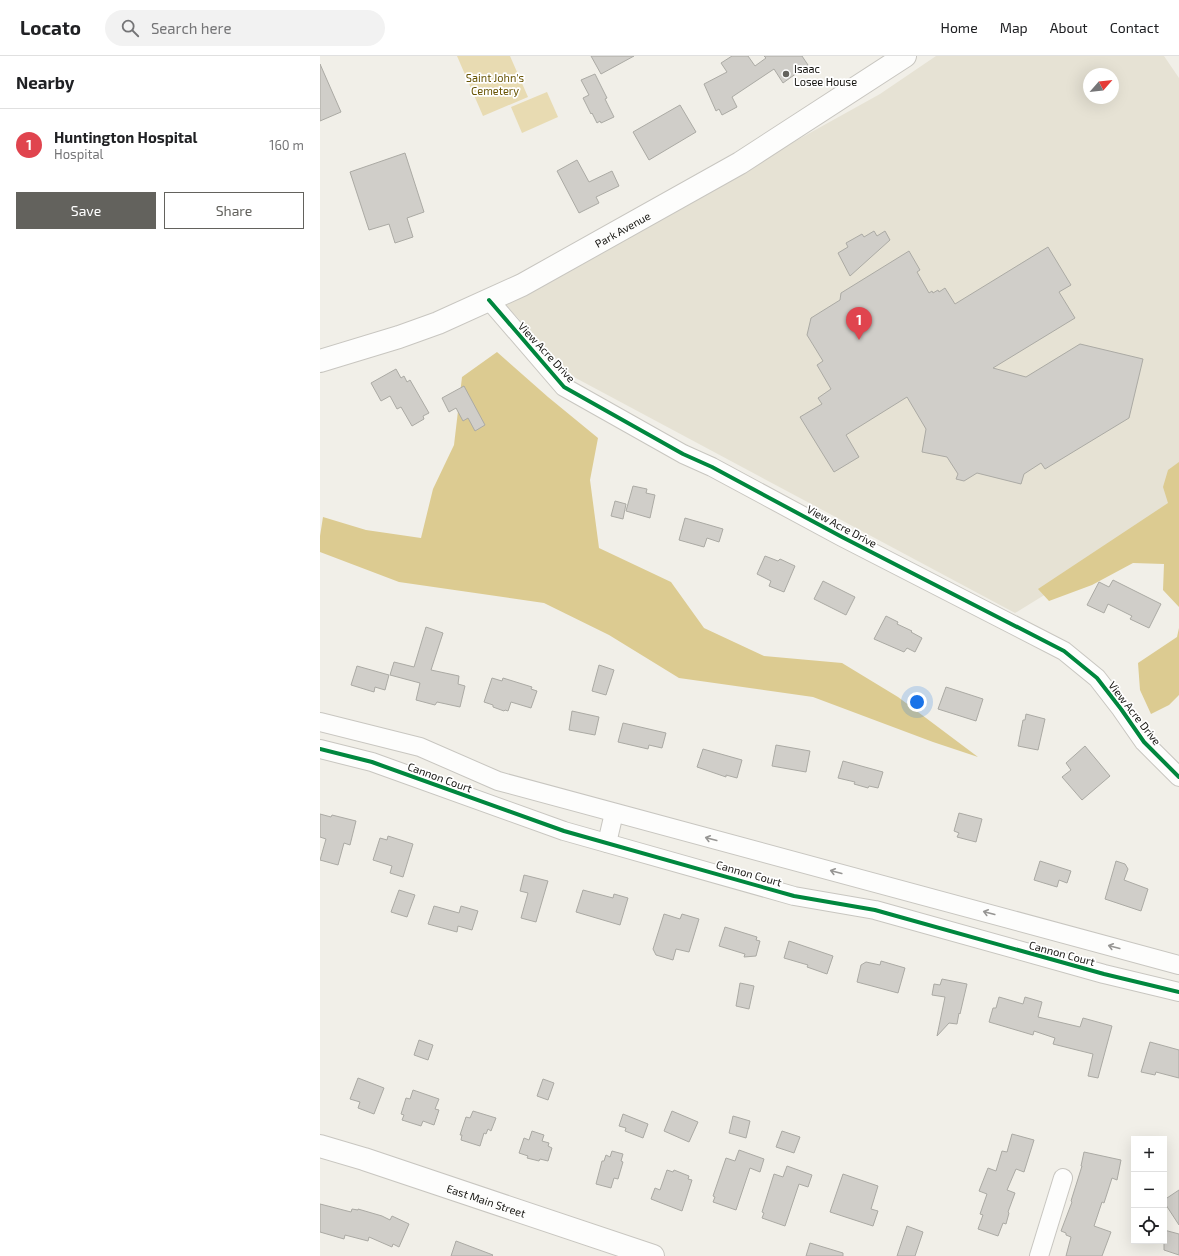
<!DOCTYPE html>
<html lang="en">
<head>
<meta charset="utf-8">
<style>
  body { margin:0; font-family:"Exo 2",sans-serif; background:#f2f2f2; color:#202124 }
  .controls { position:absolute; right:12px; bottom:12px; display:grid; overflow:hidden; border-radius:0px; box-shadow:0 4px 16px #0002 }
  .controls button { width:36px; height:36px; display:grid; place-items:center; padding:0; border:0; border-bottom:1px solid #e0e0e0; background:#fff; color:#202124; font:20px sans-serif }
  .compass { position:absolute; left:763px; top:12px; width:36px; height:36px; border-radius:50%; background:#fff; box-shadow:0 4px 16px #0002; rotate:62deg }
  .you { position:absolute; left:597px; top:646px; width:14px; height:14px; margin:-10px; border:3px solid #fff; border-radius:50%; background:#1a73e8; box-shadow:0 0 0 6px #1a73e833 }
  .badge { display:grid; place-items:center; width:26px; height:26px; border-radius:50%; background:#63625d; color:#fff; font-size:13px; font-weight:700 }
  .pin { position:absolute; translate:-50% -33px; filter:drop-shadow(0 1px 2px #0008) }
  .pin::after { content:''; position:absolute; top:21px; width:14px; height:12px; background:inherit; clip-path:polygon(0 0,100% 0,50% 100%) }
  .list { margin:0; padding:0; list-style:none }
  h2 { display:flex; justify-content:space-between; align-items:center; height:52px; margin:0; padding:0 16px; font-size:17px }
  h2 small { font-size:13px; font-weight:400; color:#757577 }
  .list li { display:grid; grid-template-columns:26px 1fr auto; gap:12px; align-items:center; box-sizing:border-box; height:72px; padding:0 16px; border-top:1px solid #e0e0e0 }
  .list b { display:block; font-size:15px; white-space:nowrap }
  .list p { margin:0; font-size:13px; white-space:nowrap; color:#757577 }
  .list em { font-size:13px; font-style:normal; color:#757577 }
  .actions { display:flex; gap:8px; padding:12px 16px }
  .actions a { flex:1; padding:9px 0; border:1px solid #63625d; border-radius:0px; text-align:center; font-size:14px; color:#63625d }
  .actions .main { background:#63625d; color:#fff }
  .icon { flex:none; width:22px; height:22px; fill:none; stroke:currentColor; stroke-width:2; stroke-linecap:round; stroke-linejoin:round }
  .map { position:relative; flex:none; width:859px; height:1200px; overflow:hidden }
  header { display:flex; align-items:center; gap:24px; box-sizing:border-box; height:56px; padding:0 20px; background:#fff; border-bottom:1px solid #e0e0e0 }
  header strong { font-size:19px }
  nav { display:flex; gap:22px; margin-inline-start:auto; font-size:14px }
  .search { width:280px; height:36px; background:#f2f2f2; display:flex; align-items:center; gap:10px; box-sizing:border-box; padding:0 14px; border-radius:22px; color:#757577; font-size:15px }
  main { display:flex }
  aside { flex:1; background:#fff }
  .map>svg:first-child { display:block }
  .built { fill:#e6e2d4; fill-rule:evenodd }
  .green { fill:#e8dbb2 }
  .forest { fill:#dccb91 }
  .building { fill:#d0cec9; stroke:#abaaa4 }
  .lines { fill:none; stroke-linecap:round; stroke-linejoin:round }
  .street-casing { stroke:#c8c6c0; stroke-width:20 }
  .secondary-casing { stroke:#c8c6c0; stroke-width:24 }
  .primary-casing { stroke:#c8c6c0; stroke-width:24 }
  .street { stroke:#fdfdfc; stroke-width:18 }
  .secondary { stroke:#fdfdfc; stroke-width:22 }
  .primary { stroke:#fdfdfc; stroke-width:22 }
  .cycleway-casing { stroke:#fff; stroke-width:6 }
  .cycleway { stroke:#00873e; stroke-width:4 }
  .oneway { stroke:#969593 }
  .poi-dot { fill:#63625d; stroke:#fff; stroke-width:1.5 }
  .labels { text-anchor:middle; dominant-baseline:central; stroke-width:3.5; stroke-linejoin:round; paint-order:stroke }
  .poi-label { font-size:11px; fill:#171612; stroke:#fff; text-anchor:start }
  .park-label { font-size:11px; fill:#685404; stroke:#fff }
  .street-label { font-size:11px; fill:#171612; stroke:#fff }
</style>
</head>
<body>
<header>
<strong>Locato</strong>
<div class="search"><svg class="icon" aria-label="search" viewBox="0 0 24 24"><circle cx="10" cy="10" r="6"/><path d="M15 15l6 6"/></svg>Search here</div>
<nav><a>Home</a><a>Map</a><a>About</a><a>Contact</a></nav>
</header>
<main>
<aside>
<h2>Nearby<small></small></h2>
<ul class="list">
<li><span class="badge" style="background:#e0444e">1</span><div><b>Huntington Hospital</b><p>Hospital</p></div><em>160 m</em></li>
</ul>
<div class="actions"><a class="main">Save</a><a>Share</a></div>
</aside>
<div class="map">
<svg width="859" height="1200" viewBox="0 0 859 1200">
  <rect width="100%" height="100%" fill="#f1efe8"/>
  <path class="built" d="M616 0H844L859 22V456L695 557 252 320 184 247 560 38ZM769 18H793V42H769Z"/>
  <g class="green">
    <polygon points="137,0 190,0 208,41 163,60"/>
    <polygon points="227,36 238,61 202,77 191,51"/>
  </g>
  <g class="forest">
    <polygon points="177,296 228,341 278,382 270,424 279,492 351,526 384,572 444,600 522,607 578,641 658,701 613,686 493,641 359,622 289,579 224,547 79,526 0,496 0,480 3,461 46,474 101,482 113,433 134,389 142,321"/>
    <polygon points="859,406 859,551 843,534 844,508 813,507 772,529 729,545 718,533 848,447 843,431 848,414"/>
    <polygon points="859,572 859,639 849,649 831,658 820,634 818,607 857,581"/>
  </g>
  <g class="building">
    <polygon points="271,0 314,0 281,18"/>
    <polygon points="412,0 428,0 435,10 446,2 444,0 482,0 488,9 463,27 454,13 412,41 417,51 402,59 399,53 396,55 384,28 407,16 401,7"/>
    <polygon points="0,8 21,56 0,65"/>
    <polygon points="275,18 287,42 285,43 294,61 281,67 280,65 277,67 272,57 271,58 263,42 269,39 261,24"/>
    <polygon points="360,49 376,76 329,104 313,76"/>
    <polygon points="85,97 104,156 87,162 93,181 75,187 69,168 49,174 30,116"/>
    <polygon points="257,104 269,126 292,115 299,130 276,141 279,147 259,157 237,115"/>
    <polygon points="554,175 557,180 565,175 570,184 530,220 518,197 528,191 526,187 542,178 544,181"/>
    <polygon points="728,191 751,229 739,236 755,262 673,312 706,321 760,288 823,303 809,362 725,413 721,407 704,418 701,428 657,417 644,425 636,423 638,418 627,401 602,396 606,373 587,341 526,379 539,401 514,416 480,361 502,348 498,342 511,333 497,309 503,305 487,279 491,262 520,244 521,237 589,195 600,214 597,216 609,237 612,235 613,237 618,234 619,236 625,232 635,248"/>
    <polygon points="76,313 81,322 84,320 87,326 90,324 109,357 103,360 104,363 92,370 81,351 77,353 70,340 61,345 51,327"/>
    <polygon points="144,330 165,369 155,375 148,362 143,365 136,352 129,356 122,342"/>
    <polygon points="313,430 327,433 326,437 335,439 330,462 306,455"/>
    <polygon points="295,445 306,448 303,463 291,460"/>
    <polygon points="365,462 403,473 399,486 387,482 384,491 359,484"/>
    <polygon points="445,500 458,505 460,503 475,510 464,536 449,530 451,525 437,518"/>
    <polygon points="793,524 841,548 829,572 810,563 812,560 788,548 784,557 767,549 779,526 789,531"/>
    <polygon points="503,525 535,541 526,559 494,543"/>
    <polygon points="566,560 578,566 577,568 592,575 591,576 602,582 595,596 587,592 584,596 554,583"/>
    <polygon points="106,571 123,577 111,614 139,620 138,628 145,630 140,651 117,646 115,649 96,644 100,627 70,619 74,606 94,611"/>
    <polygon points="279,609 294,614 286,639 272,635"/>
    <polygon points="37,610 69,619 65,634 55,631 54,636 31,629"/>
    <polygon points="172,622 182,625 183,622 212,631 211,633 217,635 211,652 191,646 188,655 185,654 184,655 173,651 173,649 164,646"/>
    <polygon points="626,631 663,643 656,665 618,653"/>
    <polygon points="252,655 279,661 275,679 249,674"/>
    <polygon points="706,658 725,663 718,694 698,690 703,664 705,664"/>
    <polygon points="303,667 346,677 342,692 329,689 328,693 298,686"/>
    <polygon points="456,689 490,695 486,716 452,710"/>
    <polygon points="765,690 790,720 762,744 742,721 751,714 746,707"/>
    <polygon points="383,693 422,704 417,722 406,719 406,721 377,711"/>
    <polygon points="523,705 563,716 558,732 549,730 548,732 534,728 535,726 518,722"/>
    <polygon points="639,757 662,763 656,786 637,781 639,777 634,775"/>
    <polygon points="0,758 11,761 12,759 36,765 30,789 24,787 18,809 0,804 6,783 0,781"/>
    <polygon points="68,780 93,788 83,821 70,817 72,810 53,804 60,782 67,784"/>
    <polygon points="720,805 751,815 747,827 739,824 737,831 714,824"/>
    <polygon points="796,805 805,808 808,813 804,824 828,833 821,855 785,843"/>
    <polygon points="204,819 228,825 216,866 201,862 208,837 200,835"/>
    <polygon points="79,834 95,839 87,861 71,856"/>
    <polygon points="263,834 293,842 294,838 308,842 300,869 256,856"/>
    <polygon points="114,850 139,857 141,850 158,855 152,874 138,870 137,876 108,868"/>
    <polygon points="344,858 360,863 362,858 379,863 369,896 356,893 353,904 336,899 333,893"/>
    <polygon points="405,871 437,881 436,884 440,885 436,900 424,901 425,898 399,890"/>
    <polygon points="469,885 513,900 507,918 487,911 488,909 464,902"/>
    <polygon points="561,905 585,912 578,937 537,926 541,909 546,906 560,909"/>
    <polygon points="622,923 647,928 640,958 639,957 637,968 629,967 617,980 625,941 612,939 614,928 620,929"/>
    <polygon points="420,927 434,930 429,953 416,950"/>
    <polygon points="679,941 703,948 705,941 722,946 718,961 760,971 763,962 792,970 778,1022 768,1020 773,998 733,988 735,982 714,975 713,979 669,966 673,952 676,952"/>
    <polygon points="99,984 113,989 108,1004 94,999"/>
    <polygon points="830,986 859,994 859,1022 836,1016 835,1019 821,1016"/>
    <polygon points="38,1022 64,1032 54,1058 38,1052 40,1046 30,1043"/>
    <polygon points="223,1023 234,1027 228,1044 217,1040"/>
    <polygon points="93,1034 119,1043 115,1053 119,1054 114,1069 103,1065 101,1070 82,1064 84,1059 81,1058 86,1042 90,1043"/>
    <polygon points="153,1055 176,1062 171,1075 168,1073 166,1078 164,1077 160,1090 141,1084 142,1079 140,1079 146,1061 150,1062"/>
    <polygon points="352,1055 378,1066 369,1086 344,1075"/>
    <polygon points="303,1058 328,1068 323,1082 305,1075 306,1072 299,1070"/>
    <polygon points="413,1060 430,1065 426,1082 409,1077"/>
    <polygon points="212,1075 224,1079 222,1085 229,1087 228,1090 232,1092 228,1105 220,1103 219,1105 207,1102 208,1100 199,1097 204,1082 209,1084"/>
    <polygon points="462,1075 480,1081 474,1097 456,1091"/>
    <polygon points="692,1078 714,1084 704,1116 696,1113 687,1134 695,1137 688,1156 689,1157 686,1168 683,1167 678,1180 658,1173 663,1159 660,1158 667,1138 659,1135 668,1112 676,1115 682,1095 687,1096"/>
    <polygon points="419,1094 444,1103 440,1116 430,1112 416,1154 393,1146 395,1141 393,1140 406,1102 415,1105"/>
    <polygon points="292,1095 303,1098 301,1105 303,1106 298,1123 294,1122 291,1132 276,1128 282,1105 284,1105 286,1099 290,1101"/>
    <polygon points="764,1096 801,1104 797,1124 792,1122 784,1147 782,1146 774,1170 791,1176 782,1200 746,1200 751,1181 746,1179 746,1177 741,1175 752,1146 751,1145 762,1110 761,1110"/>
    <polygon points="467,1110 492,1119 488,1131 479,1128 465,1170 442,1162 444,1157 442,1156 454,1118 463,1121"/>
    <polygon points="347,1114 353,1116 354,1114 369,1120 368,1123 372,1124 362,1155 331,1143 335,1132 340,1134"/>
    <polygon points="523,1118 558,1130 551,1153 558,1155 553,1170 510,1156"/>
    <polygon points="859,1134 859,1169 844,1146 844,1144"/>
    <polygon points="0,1148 31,1156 32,1153 38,1154 38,1153 62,1160 70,1164 72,1160 89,1168 79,1191 73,1188 72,1191 49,1181 48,1185 25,1179 24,1183 0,1176"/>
    <polygon points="587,1170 603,1176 595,1200 577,1200"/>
    <polygon points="844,1174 859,1178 859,1199 844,1194"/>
    <polygon points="136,1185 173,1199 172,1200 131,1200"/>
    <polygon points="490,1187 523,1197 523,1200 486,1200"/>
  </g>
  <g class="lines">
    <defs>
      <g id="street">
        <polyline points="169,244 244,331 363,398 392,411 522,481 744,595 777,622 801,653 824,686 859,721"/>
        <polyline points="0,666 100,691 178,725 859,909"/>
        <polyline points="0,693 52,706 244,775 474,840 555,854 784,918 859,936"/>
        <polyline points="287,787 294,757"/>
        <polyline points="719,1200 743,1122"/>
      </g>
      <g id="secondary">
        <path id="s1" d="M0 305 79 281 118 267 202 229 420 107 585 0"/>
      </g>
      <g id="primary">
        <path id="s2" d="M0 1090 44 1103 333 1200"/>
      </g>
    </defs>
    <use href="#street" class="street-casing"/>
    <use href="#secondary" class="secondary-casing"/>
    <use href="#primary" class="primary-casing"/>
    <use href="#street" class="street"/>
    <use href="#secondary" class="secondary"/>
    <use href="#primary" class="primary"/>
    <defs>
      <g id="cycleway">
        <polyline points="169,244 244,331 363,398 392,411 522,481 744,595 777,622 801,653 824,686 859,721"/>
        <polyline points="0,693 52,706 244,775 474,840 555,854 784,918 859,936"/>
      </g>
    </defs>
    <use href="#cycleway" class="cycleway-casing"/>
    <use href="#cycleway" class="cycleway"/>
  </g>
  <defs><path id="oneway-shaft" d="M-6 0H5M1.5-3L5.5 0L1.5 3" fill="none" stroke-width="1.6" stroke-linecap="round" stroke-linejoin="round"/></defs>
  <g class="oneway">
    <use href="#oneway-shaft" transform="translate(391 783) rotate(-165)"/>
    <use href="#oneway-shaft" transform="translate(516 816) rotate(-165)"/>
    <use href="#oneway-shaft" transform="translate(669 857) rotate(-165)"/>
    <use href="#oneway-shaft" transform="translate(794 891) rotate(-165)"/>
  </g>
  <circle class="poi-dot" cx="466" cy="18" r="4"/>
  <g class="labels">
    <g class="poi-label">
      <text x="474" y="12">Isaac<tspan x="474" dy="13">Losee House</tspan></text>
    </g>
    <g class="park-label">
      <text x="175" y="21">Saint John's<tspan x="175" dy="13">Cemetery</tspan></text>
    </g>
    <g class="street-label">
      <text stroke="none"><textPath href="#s1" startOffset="331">Park Avenue</textPath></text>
      <text transform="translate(227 296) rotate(47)">View Acre Drive</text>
      <text transform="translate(522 470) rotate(28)">View Acre Drive</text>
      <text transform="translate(815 657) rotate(52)">View Acre Drive</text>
      <text transform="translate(120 721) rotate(20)">Cannon Court</text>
      <text transform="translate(429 817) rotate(16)">Cannon Court</text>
      <text transform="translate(742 897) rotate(15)">Cannon Court</text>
      <text stroke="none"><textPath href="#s2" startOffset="175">East Main Street</textPath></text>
    </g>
  </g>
</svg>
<div class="controls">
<button>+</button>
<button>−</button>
<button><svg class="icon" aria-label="locate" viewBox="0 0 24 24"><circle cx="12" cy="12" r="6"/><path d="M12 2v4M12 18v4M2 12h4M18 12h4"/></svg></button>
</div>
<svg class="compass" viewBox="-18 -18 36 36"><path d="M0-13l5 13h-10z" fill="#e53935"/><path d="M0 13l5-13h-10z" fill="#757577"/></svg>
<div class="you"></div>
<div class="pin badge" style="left:539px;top:284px;background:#e0444e">1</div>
</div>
</main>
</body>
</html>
